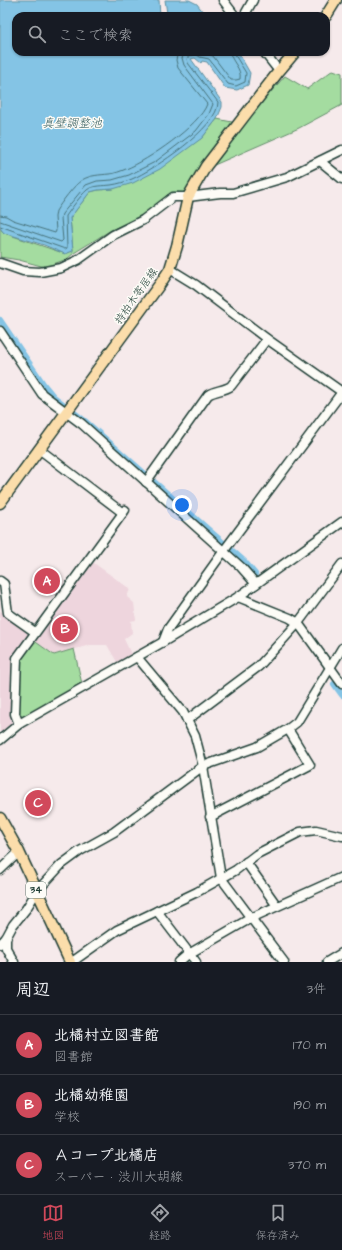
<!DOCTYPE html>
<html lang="ja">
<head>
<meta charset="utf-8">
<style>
  body { margin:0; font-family:"Architects Daughter","Klee One",sans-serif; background:#242831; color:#f1f3f6 }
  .you { position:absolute; left:182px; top:505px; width:14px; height:14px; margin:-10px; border:3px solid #fff; border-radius:50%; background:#1a73e8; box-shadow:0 0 0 6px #1a73e833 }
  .badge { display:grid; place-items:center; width:26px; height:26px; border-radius:50%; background:#d1495b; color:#fff; font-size:13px; font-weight:700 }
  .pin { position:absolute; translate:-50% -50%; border:2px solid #fff; box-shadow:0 1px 4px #0006 }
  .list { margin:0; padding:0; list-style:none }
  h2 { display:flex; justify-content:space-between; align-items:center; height:52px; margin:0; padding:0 16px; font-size:17px }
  h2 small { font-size:13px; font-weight:400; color:#9ea1a6 }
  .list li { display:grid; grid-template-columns:26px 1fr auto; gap:12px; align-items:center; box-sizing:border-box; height:60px; padding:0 16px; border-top:1px solid #363941 }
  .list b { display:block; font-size:15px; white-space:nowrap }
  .list p { margin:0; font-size:13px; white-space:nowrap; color:#9ea1a6 }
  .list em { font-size:13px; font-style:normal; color:#9ea1a6 }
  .icon { flex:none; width:22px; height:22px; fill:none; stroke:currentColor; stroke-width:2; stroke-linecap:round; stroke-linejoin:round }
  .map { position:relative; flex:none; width:342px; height:962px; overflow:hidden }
  .search { position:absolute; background:#171b24; box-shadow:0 1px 3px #0004; left:12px; right:12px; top:12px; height:44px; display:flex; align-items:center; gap:10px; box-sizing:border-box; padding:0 14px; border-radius:12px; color:#9ea1a6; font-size:15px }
  .sheet { height:232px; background:#171b24 }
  nav { display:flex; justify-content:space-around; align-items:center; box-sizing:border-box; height:56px; border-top:1px solid #363941; background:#171b24; font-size:11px; color:#9ea1a6 }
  nav a { display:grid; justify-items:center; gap:2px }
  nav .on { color:#d1495b }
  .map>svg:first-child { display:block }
  .built { fill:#eed5dd }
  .green { fill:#a4dca0; stroke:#628c6a }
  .water { fill:#84c4e5; stroke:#5c8e9e }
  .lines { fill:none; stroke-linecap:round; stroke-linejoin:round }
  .shore { stroke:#47737b; stroke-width:1 }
  .canal { stroke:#84c4e5; stroke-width:6 }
  .minor-casing { stroke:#1f3d34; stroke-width:11 }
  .major-casing { stroke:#1f3d34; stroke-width:13 }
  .minor { stroke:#fdfcf7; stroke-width:8 }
  .major { stroke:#fbddab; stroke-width:10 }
  .labels { text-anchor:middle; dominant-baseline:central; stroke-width:3; stroke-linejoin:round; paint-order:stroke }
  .shield { fill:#fdfcf7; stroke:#62766e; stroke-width:1 }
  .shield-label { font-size:10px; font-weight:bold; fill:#1f3d34 }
  .street-label { font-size:11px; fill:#1f3d34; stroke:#fdfcf7 }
  .water-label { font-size:12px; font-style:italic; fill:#385f60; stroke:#fdfcf7 }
</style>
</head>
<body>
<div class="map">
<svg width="342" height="962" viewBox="0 0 342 962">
  <rect width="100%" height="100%" fill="#f6eaeb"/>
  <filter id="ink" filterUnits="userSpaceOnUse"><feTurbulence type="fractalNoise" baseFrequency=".025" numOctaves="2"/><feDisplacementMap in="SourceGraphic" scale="8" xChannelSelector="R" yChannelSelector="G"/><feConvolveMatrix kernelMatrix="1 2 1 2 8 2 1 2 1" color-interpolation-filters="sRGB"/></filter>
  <g filter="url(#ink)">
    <g class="built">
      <polygon points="91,561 130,589 127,597 134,603 136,620 131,621 132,633 124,639 131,654 117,662 107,645 90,645 54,655 33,640"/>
      <polygon points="0,611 31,634 16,722 0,734"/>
    </g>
    <g class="green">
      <polygon points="333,70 342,73 342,105 299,128 205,169 186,194 177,192 167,195 158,205 141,217 111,230 74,253 67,259 45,267 19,260 0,257 0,228 4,233 66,254 73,250 70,218 90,192 98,190 113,189 190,145 202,138 217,119 242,124 285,76 307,89"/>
      <polygon points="33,640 54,655 74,649 82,684 20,719 17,714 18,660"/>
    </g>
    <g class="water">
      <polygon points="0,0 159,0 160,16 16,16 16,52 238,52 250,73 248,85 237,90 225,88 207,62 202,61 201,63 195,58 191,59 222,102 222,107 217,119 202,138 160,169 133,183 113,189 98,190 90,192 70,218 73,251 65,254 44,245 4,233 0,228"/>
      <polygon points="165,0 189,0 197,4 206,16 170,16 167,13"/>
    </g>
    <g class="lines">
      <g class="shore">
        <path d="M204 52 213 56 231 80H236L240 79C242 68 231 62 230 52"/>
        <path d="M0 215 6 216 13 220 55 233 56 231 55 217 56 211C61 203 74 185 82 180 90 175 100 175 109 174 114 174 121 171 126 169 147 161 200 125 207 104L178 68 176 60 178 52"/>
        <polyline points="0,221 61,242 63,240 61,218 62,214 86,185 97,181 112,180 129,175 155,162 196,131 209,114 213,104 184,65 182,58 186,52"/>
        <path d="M0 226 65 249 67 248 66 216C71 209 80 196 87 190 93 185 103 186 111 185 118 184 125 182 132 179 153 170 219 127 218 102L188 63 187 59 189 56 196 54 200 57 209 59 228 84 236 86 245 82 246 73 235 55V52"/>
      </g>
      <g class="canal">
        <polyline points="0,320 44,385 53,396 85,421 244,561 255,574"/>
        <polyline points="334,684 342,695"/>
      </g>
      <defs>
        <g id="minor">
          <polyline points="223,0 235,16"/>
          <polyline points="244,16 253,0"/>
          <polyline points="264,52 279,71"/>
          <polyline points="320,161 342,179"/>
          <polyline points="0,263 23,271 40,272 61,268 78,260 113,235 143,220 173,197 188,197 220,193 233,193 287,177 342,150"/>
          <polyline points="170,269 196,285 267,339 342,392"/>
          <polyline points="0,331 42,394 82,424 241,567 256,584"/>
          <polyline points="39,449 123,513"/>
          <path d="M146 482 208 395C215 390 224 391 231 386L267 339"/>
          <polyline points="0,581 4,584 8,613 35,632"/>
          <polyline points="238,597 290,618 298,623 342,684"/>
          <polyline points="163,642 168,629 223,552 342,392"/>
          <polyline points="137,657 183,712 195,736 203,766 221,878 284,962"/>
          <polyline points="187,720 259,666 298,623 342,564"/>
          <polyline points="19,724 15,714 17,658 125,510"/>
          <polyline points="0,740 19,724 163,642 238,597 342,522"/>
          <polyline points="210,817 310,765 288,729"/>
          <polyline points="246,862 277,906"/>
          <polyline points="0,870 19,852"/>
          <polyline points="157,911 196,962"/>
          <polyline points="6,938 6,948 14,962"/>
          <polyline points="0,944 6,938 13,925 26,909 37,891 61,865 80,851 114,832 203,766 257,747 288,729 297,722 342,648"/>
          <polyline points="72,962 117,930 197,892 236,870 257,854 300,832 316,830 342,836"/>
          <polyline points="179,962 187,955 251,918 342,877"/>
          <polyline points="327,962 342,953"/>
        </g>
        <g id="major">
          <polyline points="326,16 336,0"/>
          <polyline points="0,503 160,284 170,269 177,246 188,197 206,166 279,71 295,52"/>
          <polyline points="0,818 19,852 70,962"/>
        </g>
      </defs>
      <use href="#minor" class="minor-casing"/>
      <use href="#major" class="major-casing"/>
      <use href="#minor" class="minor"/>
      <use href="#major" class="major"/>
    </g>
  </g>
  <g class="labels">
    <rect class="shield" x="26" y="882" width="20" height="16" rx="3"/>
    <g class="shield-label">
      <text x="36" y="890">34</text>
    </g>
    <g class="street-label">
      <text transform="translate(136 296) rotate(-55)">持柏木寄居線</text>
    </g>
    <g class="water-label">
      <text x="72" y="123">真壁調整池</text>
    </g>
  </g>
</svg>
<div class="you"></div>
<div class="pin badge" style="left:47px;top:581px">A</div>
<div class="pin badge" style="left:65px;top:629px">B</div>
<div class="pin badge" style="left:38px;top:803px">C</div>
<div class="search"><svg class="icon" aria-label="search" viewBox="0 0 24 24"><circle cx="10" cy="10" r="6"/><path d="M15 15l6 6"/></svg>ここで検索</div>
</div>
<section class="sheet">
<h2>周辺<small>3件</small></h2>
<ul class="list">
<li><span class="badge">A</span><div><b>北橘村立図書館</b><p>図書館</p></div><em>170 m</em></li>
<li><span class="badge">B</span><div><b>北橘幼稚園</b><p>学校</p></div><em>190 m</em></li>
<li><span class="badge">C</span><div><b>Ａコープ北橘店</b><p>スーパー · 渋川大胡線</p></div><em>370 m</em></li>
</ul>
</section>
<nav>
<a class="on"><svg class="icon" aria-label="map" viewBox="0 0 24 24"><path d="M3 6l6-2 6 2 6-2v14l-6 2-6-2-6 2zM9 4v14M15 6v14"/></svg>地図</a>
<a><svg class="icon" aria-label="directions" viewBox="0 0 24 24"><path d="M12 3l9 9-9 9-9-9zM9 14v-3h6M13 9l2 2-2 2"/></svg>経路</a>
<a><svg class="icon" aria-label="saved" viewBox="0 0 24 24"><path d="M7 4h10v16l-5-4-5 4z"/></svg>保存済み</a>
</nav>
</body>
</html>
